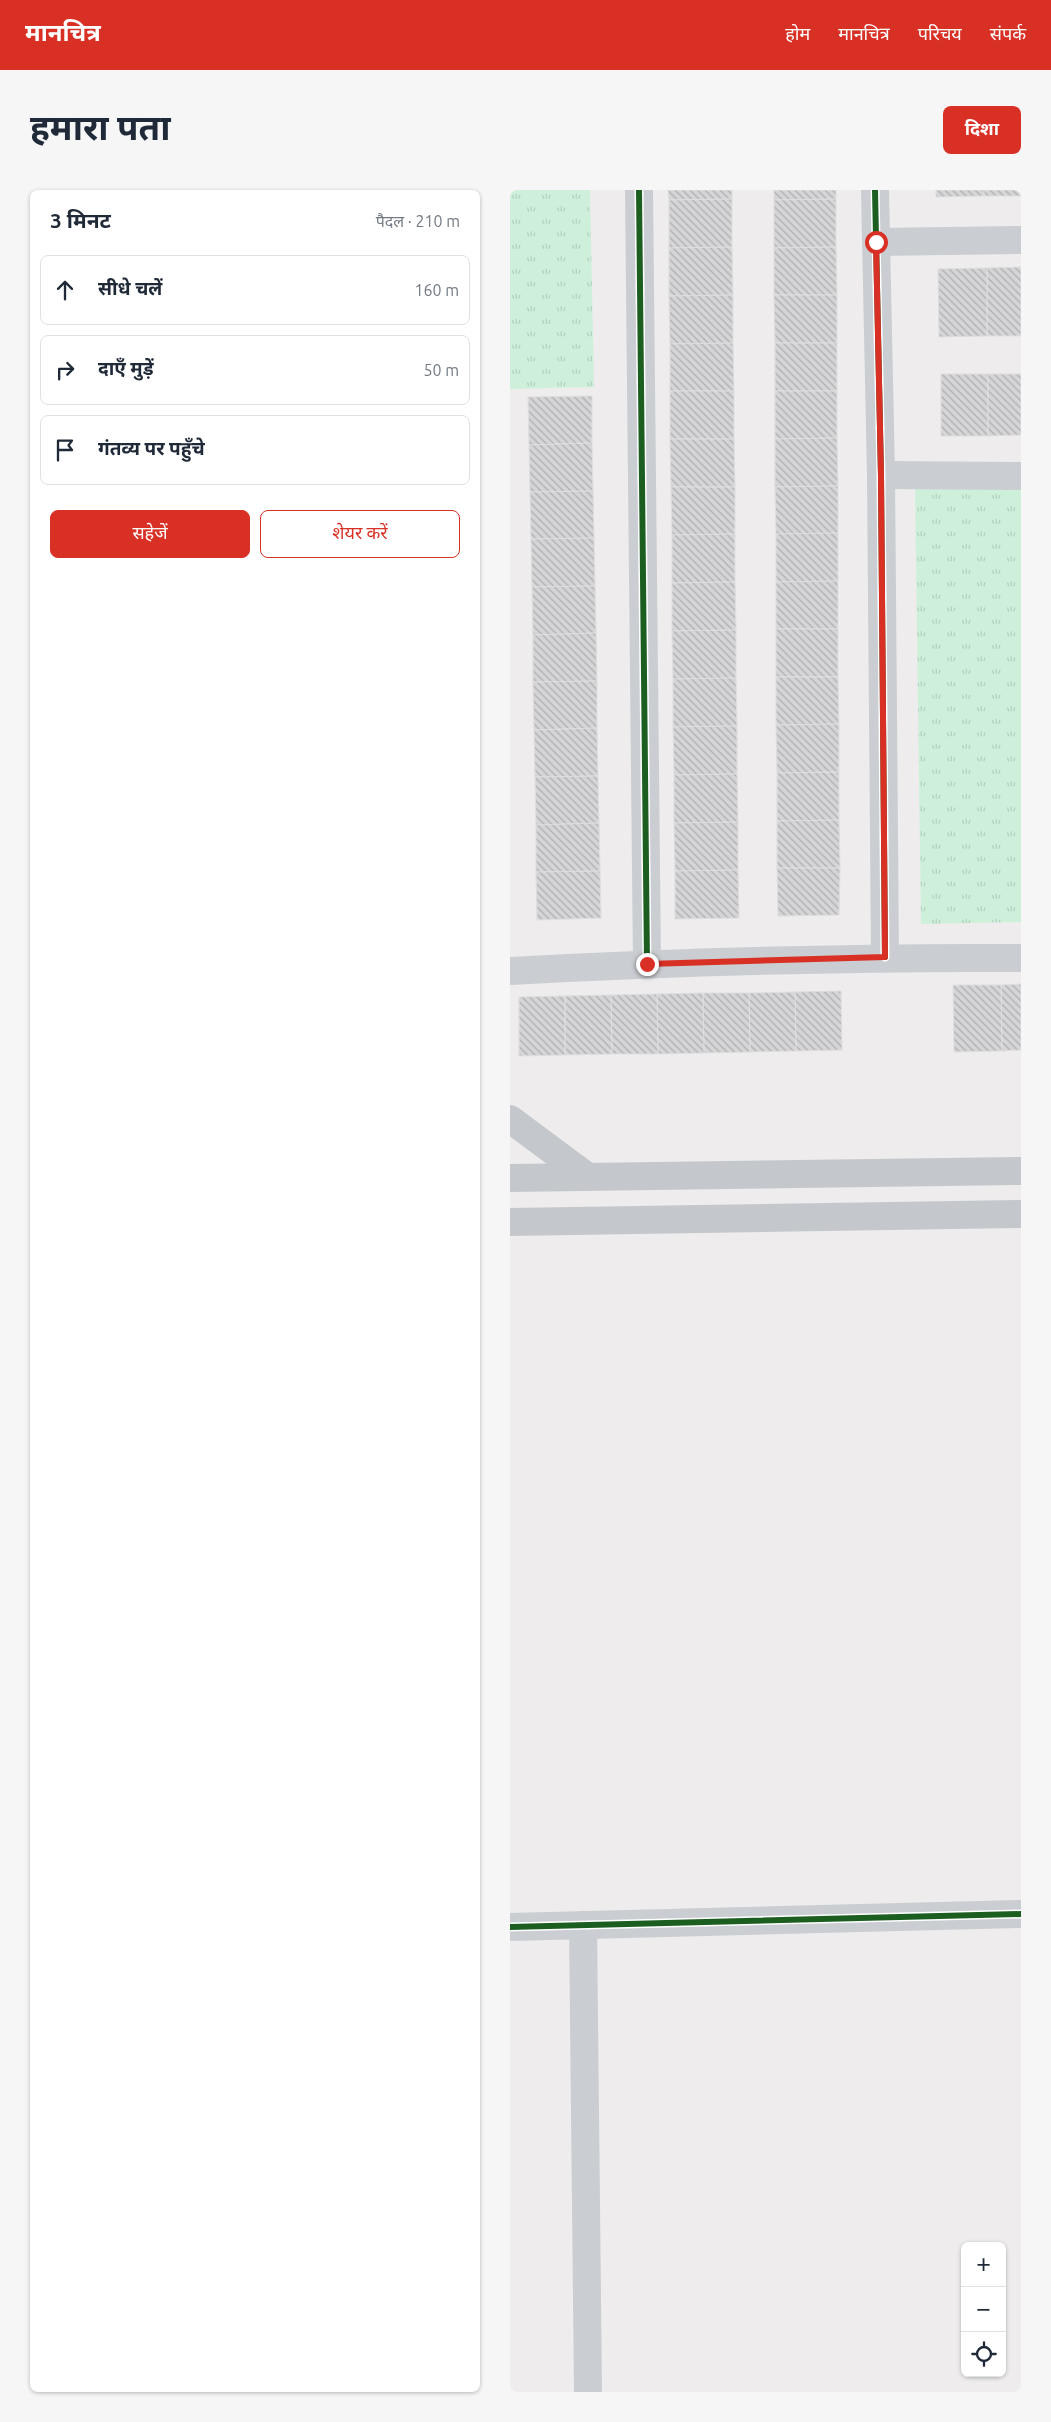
<!DOCTYPE html>
<html lang="hi">
<head>
<meta charset="utf-8">
<style>
  body { margin:0; font-family:Ubuntu,"Noto Sans Devanagari",sans-serif; background:#f6f6f7; color:#1f2937 }
  .controls { position:absolute; right:15px; bottom:15px; display:grid; overflow:hidden; border-radius:8px; box-shadow:0 1px 4px #0004 }
  .controls button { width:45px; height:45px; display:grid; place-items:center; padding:0; border:0; border-bottom:1px solid #e0e1e3; background:#fff; color:#1f2937; font:25px sans-serif }
  .stop { position:absolute; width:15px; height:15px; margin:-11px; border:4px solid #d93025; border-radius:50%; background:#fff }
  .stop.end { background:#d93025; border-color:#fff; box-shadow:0 1px 5px #0008 }
  .list { margin:0; padding:0; list-style:none }
  h2 { display:flex; justify-content:space-between; align-items:center; height:65px; margin:0; padding:0 20px; font-size:21px }
  h2 small { font-size:16px; font-weight:400; color:#747a83 }
  .list li { display:grid; grid-template-columns:32px 1fr auto; gap:15px; align-items:center; box-sizing:border-box; height:70px; margin:0 10px 10px; padding:0 10px; border:1px solid #e0e1e3; border-radius:8px }
  .list b { display:block; font-size:19px; white-space:nowrap }
  .list em { font-size:16px; font-style:normal; color:#747a83 }
  .actions { display:flex; gap:10px; padding:15px 20px }
  .actions a { flex:1; padding:11px 0; border:1px solid #d93025; border-radius:8px; text-align:center; font-size:18px; color:#d93025 }
  .actions .main { background:#d93025; color:#fff }
  .icon { flex:none; width:28px; height:28px; fill:none; stroke:currentColor; stroke-width:2; stroke-linecap:round; stroke-linejoin:round }
  .map { position:relative; flex:none; width:511px; height:2202px; overflow:hidden; border-radius:8px }
  header { display:flex; align-items:center; gap:30px; box-sizing:border-box; height:70px; padding:0 25px; background:#d93025; color:#fff }
  header strong { font-size:24px }
  nav { display:flex; gap:28px; margin-inline-start:auto; font-size:18px }
  .intro { display:flex; align-items:center; justify-content:space-between; box-sizing:border-box; height:120px; padding:0 30px }
  h1 { margin:0; font-size:35px }
  .button { padding:12px 22px; border-radius:8px; background:#d93025; color:#fff; font-size:18px; font-weight:700 }
  main { display:flex; gap:30px; padding:0 30px }
  aside { flex:1; background:#fff; border-radius:8px; box-shadow:0 1px 4px #0004 }
  .map>svg:first-child { display:block }
  .grass { fill:url(#grass-tufts) }
  .building { fill:url(#building-back-hatch); stroke:#dfdedf }
  .lines { fill:none; stroke-linecap:round; stroke-linejoin:round }
  .minor { stroke:#cacdd1; stroke-width:28 }
  .major { stroke:#c4c8cd; stroke-width:28 }
  .cycleway-casing { stroke:#fff; stroke-width:9 }
  .cycleway { stroke:#1b5e20; stroke-width:6 }
  .route { stroke:#d93025; stroke-width:6 }
</style>
</head>
<body>
<header>
<strong>मानचित्र</strong>
<nav><a>होम</a><a>मानचित्र</a><a>परिचय</a><a>संपर्क</a></nav>
</header>
<div class="intro"><h1>हमारा पता</h1><a class="button">दिशा</a></div>
<main>
<aside>
<h2>3 मिनट<small>पैदल · 210 m</small></h2>
<ul class="list">
<li><svg class="icon" aria-label="ahead" viewBox="0 0 24 24"><path d="M12 20V5M6 11l6-6 6 6"/></svg><div><b>सीधे चलें</b></div><em>160 m</em></li>
<li><svg class="icon" aria-label="right" viewBox="0 0 24 24"><path d="M7 20v-9h11M14 6l5 5-5 5"/></svg><div><b>दाएँ मुड़ें</b></div><em>50 m</em></li>
<li><svg class="icon" aria-label="arrive" viewBox="0 0 24 24"><path d="M6 21V4h12l-3 4 3 4H6"/></svg><div><b>गंतव्य पर पहुँचे</b></div></li>
</ul>
<div class="actions"><a class="main">सहेजें</a><a>शेयर करें</a></div>
</aside>
<div class="map">
<svg width="511" height="2202" viewBox="0 0 511 2202">
  <defs>
    <pattern id="grass-tufts" width="24" height="20" patternUnits="userSpaceOnUse" patternTransform="scale(1.25)"><rect width="24" height="20" fill="#cef0db"/><path d="M3 7l-1-3M5 7V3M7 7l1-3M15 17l-1-3M17 17v-4M19 17l1-3" fill="none" stroke="#b2d0be"/></pattern>
    <pattern id="building-back-hatch" width="6" height="6" patternUnits="userSpaceOnUse" patternTransform="scale(1.25)"><rect width="6" height="6" fill="#d5d4d7"/><path d="M-1 5l2 2M0 0l6 6M5-1l2 2" fill="none" stroke="#aeaeb1"/></pattern>
  </defs>
  <rect width="100%" height="100%" fill="#eeecec"/>
  <g class="grass">
    <polygon points="0,0 80,0 84,197 0,199"/>
    <polygon points="511,297 511,732 411,734 405,299"/>
  </g>
  <g class="building">
    <polygon points="158,0 222,0 222,9 159,10"/>
    <polygon points="264,0 326,0 326,9 264,10"/>
    <polygon points="426,0 474,0 474,6 426,7"/>
    <rect x="474" y="0" width="37" height="6"/>
    <polygon points="222,9 222,57 159,58 159,10"/>
    <polygon points="326,9 326,57 264,58 264,10"/>
    <polygon points="222,57 223,105 159,106 159,58"/>
    <polygon points="326,57 327,105 264,105 264,58"/>
    <polygon points="511,77 511,146 477,146 477,78"/>
    <polygon points="477,78 477,146 429,147 428,79"/>
    <polygon points="223,105 223,153 160,154 159,106"/>
    <polygon points="264,105 327,105 327,153 265,153"/>
    <polygon points="223,153 224,201 160,201 160,154"/>
    <rect x="265" y="153" width="62" height="48"/>
    <rect x="431" y="184" width="47" height="62"/>
    <polygon points="478,184 511,184 511,245 478,246"/>
    <rect x="160" y="201" width="64" height="48"/>
    <polygon points="265,201 327,201 327,248 265,249"/>
    <polygon points="82,206 82,253 19,255 18,207"/>
    <polygon points="327,248 328,296 265,297 265,249"/>
    <polygon points="160,249 224,249 225,297 161,297"/>
    <polygon points="82,253 83,301 20,302 19,255"/>
    <polygon points="328,296 328,343 266,344 265,297"/>
    <polygon points="161,297 225,297 225,344 162,345"/>
    <polygon points="83,301 84,348 21,349 20,302"/>
    <polygon points="328,343 328,391 266,392 266,344"/>
    <polygon points="225,344 225,392 162,393 162,345"/>
    <polygon points="84,348 85,396 22,397 21,349"/>
    <polygon points="328,391 328,439 266,439 266,392"/>
    <polygon points="225,392 226,440 162,441 162,393"/>
    <polygon points="85,396 86,443 23,445 22,397"/>
    <rect x="266" y="439" width="62" height="48"/>
    <polygon points="226,440 226,488 163,489 162,441"/>
    <polygon points="86,443 87,491 23,492 23,445"/>
    <polygon points="266,487 328,487 329,534 266,535"/>
    <polygon points="226,488 227,536 163,537 163,489"/>
    <polygon points="87,491 87,538 24,540 23,492"/>
    <polygon points="329,534 329,582 267,583 266,535"/>
    <polygon points="227,536 227,584 164,585 163,537"/>
    <polygon points="87,538 88,586 25,587 24,540"/>
    <polygon points="329,582 329,630 267,631 267,583"/>
    <polygon points="227,584 228,632 164,633 164,585"/>
    <polygon points="88,586 89,633 26,635 25,587"/>
    <polygon points="329,630 330,678 267,678 267,631"/>
    <polygon points="228,632 228,680 165,681 164,633"/>
    <polygon points="89,633 90,681 26,682 26,635"/>
    <polygon points="267,678 330,678 329,725 268,726"/>
    <polygon points="228,680 229,728 165,729 165,681"/>
    <polygon points="90,681 91,728 27,730 26,682"/>
    <polygon points="511,794 511,860 492,861 491,795"/>
    <polygon points="443,795 491,795 492,861 444,862"/>
    <polygon points="331,801 332,860 286,861 285,802"/>
    <polygon points="285,802 286,861 240,862 239,803"/>
    <polygon points="193,803 239,803 240,862 194,863"/>
    <polygon points="193,803 194,863 148,864 147,804"/>
    <polygon points="147,804 148,864 102,864 101,805"/>
    <polygon points="101,805 102,864 55,865 55,806"/>
    <polygon points="55,806 55,865 9,866 9,807"/>
  </g>
  <g class="lines">
    <g class="minor">
      <polyline points="129,0 137,774"/>
      <polyline points="365,0 371,285 375,767"/>
      <polyline points="366,52 511,50"/>
      <polyline points="371,285 511,286"/>
      <path d="M0 781C170 772 340 767 511 768"/>
      <polyline points="73,1735 78,2202"/>
      <polyline points="0,1737 511,1724"/>
    </g>
    <g class="major">
      <polyline points="0,929 78,987"/>
      <polyline points="0,988 511,981"/>
      <polyline points="0,1032 511,1024"/>
    </g>
    <defs>
      <g id="cycleway">
        <polyline points="129,0 137,774"/>
        <polyline points="365,0 371,285 375,767"/>
        <polyline points="0,1737 511,1724"/>
      </g>
    </defs>
    <use href="#cycleway" class="cycleway-casing"/>
    <use href="#cycleway" class="cycleway"/>
  </g>
  <g class="lines">
    <polyline class="route" points="137,774 375,767 371,285 366,52"/>
  </g>
</svg>
<div class="controls">
<button>+</button>
<button>−</button>
<button><svg class="icon" aria-label="locate" viewBox="0 0 24 24"><circle cx="12" cy="12" r="6"/><path d="M12 2v4M12 18v4M2 12h4M18 12h4"/></svg></button>
</div>
<div class="stop" style="left:366px;top:52px"></div>
<div class="stop end" style="left:137px;top:774px"></div>
</div>
</main>
</body>
</html>
